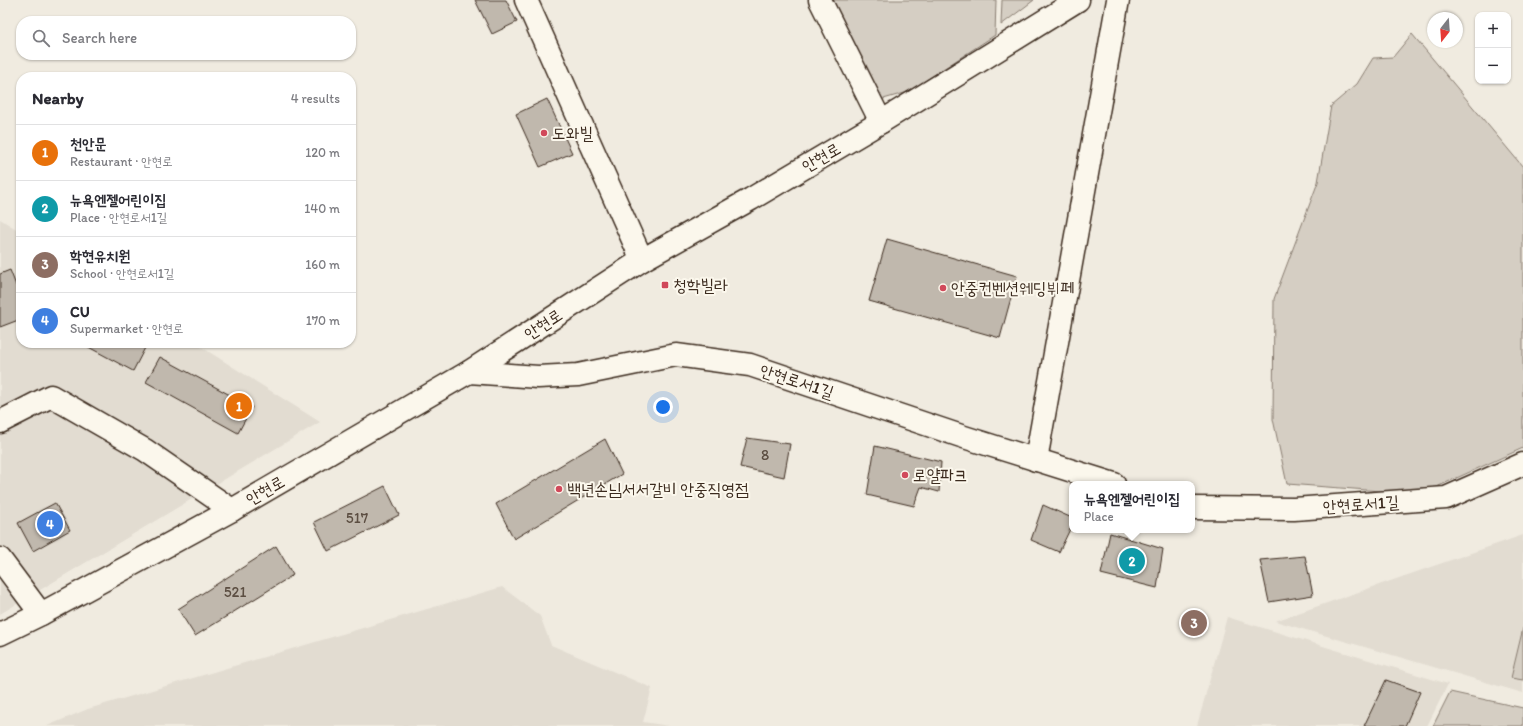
<!DOCTYPE html>
<html lang="en">
<head>
<meta charset="utf-8">
<style>
  body { margin:0; font-family:Itim,"Poor Story",sans-serif; background:#f2f2f3; color:#2b2b33 }
  .controls { position:absolute; right:12px; top:12px; display:grid; overflow:hidden; border-radius:8px; box-shadow:0 1px 3px #0004 }
  .controls button { width:36px; height:36px; display:grid; place-items:center; padding:0; border:0; border-bottom:1px solid #e1e1e2; background:#fff; color:#2b2b33; font:20px sans-serif }
  .compass { position:absolute; left:1427px; top:12px; width:36px; height:36px; border-radius:50%; background:#fff; box-shadow:0 1px 3px #0004; rotate:197deg }
  .you { position:absolute; left:663px; top:407px; width:14px; height:14px; margin:-10px; border:3px solid #fff; border-radius:50%; background:#1a73e8; box-shadow:0 0 0 6px #1a73e833 }
  .badge { display:grid; place-items:center; width:26px; height:26px; border-radius:50%; background:#d1495b; color:#fff; font-size:13px; font-weight:700 }
  .pin { position:absolute; translate:-50% -50%; border:2px solid #fff; box-shadow:0 1px 4px #0006 }
  .popup { position:absolute; left:1069px; top:481px; width:126px; height:52px; box-sizing:border-box; display:grid; place-content:center; border-radius:8px; background:#fff; filter:drop-shadow(0 1px 3px #0005); font-size:13px; white-space:nowrap; color:#7c7c81 }
  .popup b { font-size:15px; color:#2b2b33 }
  .popup::after { content:''; position:absolute; left:50%; top:100%; margin-left:-8px; border:8px solid transparent; border-top-color:#fff }
  .list { margin:0; padding:0; list-style:none }
  h2 { display:flex; justify-content:space-between; align-items:center; height:52px; margin:0; padding:0 16px; font-size:17px }
  h2 small { font-size:13px; font-weight:400; color:#7c7c81 }
  .list li { display:grid; grid-template-columns:26px 1fr auto; gap:12px; align-items:center; box-sizing:border-box; height:56px; padding:0 16px; border-top:1px solid #e1e1e2 }
  .list b { display:block; font-size:15px; white-space:nowrap }
  .list p { margin:0; font-size:13px; white-space:nowrap; color:#7c7c81 }
  .list em { font-size:13px; font-style:normal; color:#7c7c81 }
  .icon { flex:none; width:22px; height:22px; fill:none; stroke:currentColor; stroke-width:2; stroke-linecap:round; stroke-linejoin:round }
  .map { position:relative; flex:none; width:1523px; height:726px; overflow:hidden }
  .search { position:absolute; background:#fff; box-shadow:0 1px 3px #0004; left:16px; top:16px; width:340px; height:44px; display:flex; align-items:center; gap:10px; box-sizing:border-box; padding:0 14px; border-radius:16px; color:#7c7c81; font-size:15px }
  .panel { position:absolute; background:#fff; box-shadow:0 1px 3px #0004; left:16px; top:72px; width:340px; height:276px; border-radius:16px }
  .map>svg:first-child { display:block }
  .built { fill:#e2dcd1 }
  .green { fill:#d5cec3; stroke:#887c70 }
  .building { fill:#c0b8ad; stroke:#3b2a1e }
  .lines { fill:none; stroke-linecap:round; stroke-linejoin:round }
  .minor-casing { stroke:#3b2a1e; stroke-width:25 }
  .major-casing { stroke:#3b2a1e; stroke-width:25 }
  .minor { stroke:#fbf7ec; stroke-width:22 }
  .major { stroke:#fbf7ec; stroke-width:22 }
  .poi-dot { fill:#d1495b; stroke:#fbf7ec; stroke-width:1.5 }
  .labels { text-anchor:middle; dominant-baseline:central; stroke-width:4; stroke-linejoin:round; paint-order:stroke }
  .number-label { font-size:15px; fill:#5c4e42 }
  .poi-label { font-size:17px; fill:#3b2a1e; stroke:#fbf7ec; text-anchor:start }
  .street-label { font-size:17px; fill:#3b2a1e; stroke:#fbf7ec }
</style>
</head>
<body>
<div class="map">
<svg width="1523" height="726" viewBox="0 0 1523 726">
  <rect width="100%" height="100%" fill="#f0ebe0"/>
  <filter id="ink" filterUnits="userSpaceOnUse"><feTurbulence type="fractalNoise" baseFrequency=".025" numOctaves="2"/><feDisplacementMap in="SourceGraphic" scale="8" xChannelSelector="R" yChannelSelector="G"/><feConvolveMatrix kernelMatrix="1 2 1 2 8 2 1 2 1" color-interpolation-filters="sRGB"/></filter>
  <g filter="url(#ink)">
    <g class="built">
      <polygon points="0,219 21,232 21,343 195,343 320,422 0,614"/>
      <polygon points="1523,535 1523,693 1275,621"/>
      <polygon points="502,587 540,616 551,645 652,688 643,722 669,726 47,726 88,709"/>
      <polygon points="1227,617 1448,684 1427,726 1197,726"/>
    </g>
    <g class="green">
      <polygon points="829,0 996,0 995,35 908,92 880,100"/>
      <polygon points="1002,0 1034,0 1001,25"/>
      <polygon points="1412,34 1523,167 1523,448 1421,494 1287,484 1273,419 1274,299 1318,182 1331,106 1357,84 1373,58 1393,57"/>
      <polygon points="1523,628 1523,680 1511,678"/>
      <polygon points="1450,692 1523,708 1523,726 1433,726"/>
    </g>
    <g class="building">
      <polygon points="475,0 506,0 517,22 492,34"/>
      <polygon points="547,99 572,153 540,167 516,114"/>
      <polygon points="887,239 1017,276 1000,338 869,301"/>
      <polygon points="10,270 21,298 21,319 0,327 0,274"/>
      <polygon points="81,343 145,343 147,344 133,371"/>
      <polygon points="160,357 252,407 238,433 146,382"/>
      <polygon points="747,438 790,444 784,477 740,467"/>
      <polygon points="605,439 622,474 514,539 496,504"/>
      <polygon points="875,446 941,462 939,492 921,487 914,506 867,495"/>
      <polygon points="385,486 399,515 328,551 314,522"/>
      <polygon points="55,503 70,530 33,551 18,523"/>
      <polygon points="1043,505 1072,518 1072,525 1059,552 1031,540"/>
      <polygon points="1110,533 1163,549 1157,588 1101,574"/>
      <polygon points="276,546 293,575 195,636 178,609"/>
      <polygon points="1305,556 1313,595 1269,602 1260,560"/>
      <polygon points="1386,680 1420,692 1405,726 1364,726"/>
    </g>
    <g class="lines">
      <defs>
        <g id="minor">
          <polyline points="526,0 642,260"/>
          <polyline points="820,0 881,122"/>
          <polyline points="469,372 538,377 578,375 676,355 750,365 964,437 1114,484"/>
          <polyline points="0,422 51,396 145,450 232,510"/>
          <polyline points="1036,460 1118,0"/>
          <polyline points="1192,508 1294,509 1446,498 1523,464"/>
          <polyline points="0,559 41,614"/>
        </g>
        <polyline id="major" points="0,634 41,614 232,510 469,372 642,260 751,199 881,122 1078,0"/>
      </defs>
      <use href="#minor" class="minor-casing"/>
      <use href="#major" class="major-casing"/>
      <use href="#minor" class="minor"/>
      <use href="#major" class="major"/>
    </g>
  </g>
  <g class="poi-dot">
    <circle cx="544" cy="133" r="4"/>
    <rect x="661" y="281" width="8" height="8" rx="2"/>
    <circle cx="943" cy="288" r="4"/>
    <circle cx="905" cy="475" r="4"/>
    <circle cx="559" cy="489" r="4"/>
  </g>
  <g class="labels">
    <g class="number-label">
      <text x="765" y="455">8</text>
      <text x="357" y="518">517</text>
      <text x="235" y="592">521</text>
    </g>
    <g class="poi-label">
      <text x="552" y="133">도와빌</text>
      <text x="673" y="285">청학빌라</text>
      <text x="951" y="288">안중컨벤션웨딩뷔페</text>
      <text x="913" y="475">로얄파크</text>
      <text x="567" y="489">백년손님서서갈비 안중직영점</text>
    </g>
    <g class="street-label">
      <text transform="translate(821 157) rotate(-30)">안현로</text>
      <text transform="translate(543 324) rotate(-33)">안현로</text>
      <text transform="translate(797 381) rotate(18)">안현로서1길</text>
      <text transform="translate(265 490) rotate(-30)">안현로</text>
      <text transform="translate(1361 504) rotate(-4)">안현로서1길</text>
    </g>
  </g>
</svg>
<div class="controls">
<button>+</button>
<button>−</button>
</div>
<svg class="compass" viewBox="-18 -18 36 36"><path d="M0-13l5 13h-10z" fill="#e53935"/><path d="M0 13l5-13h-10z" fill="#7c7c81"/></svg>
<div class="you"></div>
<div class="pin badge" style="left:239px;top:406px;background:#e8710a">1</div>
<div class="pin badge" style="left:1132px;top:561px;background:#0f9aa8">2</div>
<div class="popup"><b>뉴욕엔젤어린이집</b>Place</div>
<div class="pin badge" style="left:1194px;top:623px;background:#8d6e63">3</div>
<div class="pin badge" style="left:50px;top:524px;background:#3f7fe0">4</div>
<div class="search"><svg class="icon" aria-label="search" viewBox="0 0 24 24"><circle cx="10" cy="10" r="6"/><path d="M15 15l6 6"/></svg>Search here</div>
<section class="panel">
<h2>Nearby<small>4 results</small></h2>
<ul class="list">
<li><span class="badge" style="background:#e8710a">1</span><div><b>천안문</b><p>Restaurant · 안현로</p></div><em>120 m</em></li>
<li><span class="badge" style="background:#0f9aa8">2</span><div><b>뉴욕엔젤어린이집</b><p>Place · 안현로서1길</p></div><em>140 m</em></li>
<li><span class="badge" style="background:#8d6e63">3</span><div><b>학현유치원</b><p>School · 안현로서1길</p></div><em>160 m</em></li>
<li><span class="badge" style="background:#3f7fe0">4</span><div><b>CU</b><p>Supermarket · 안현로</p></div><em>170 m</em></li>
</ul>
</section>
</div>
</body>
</html>
